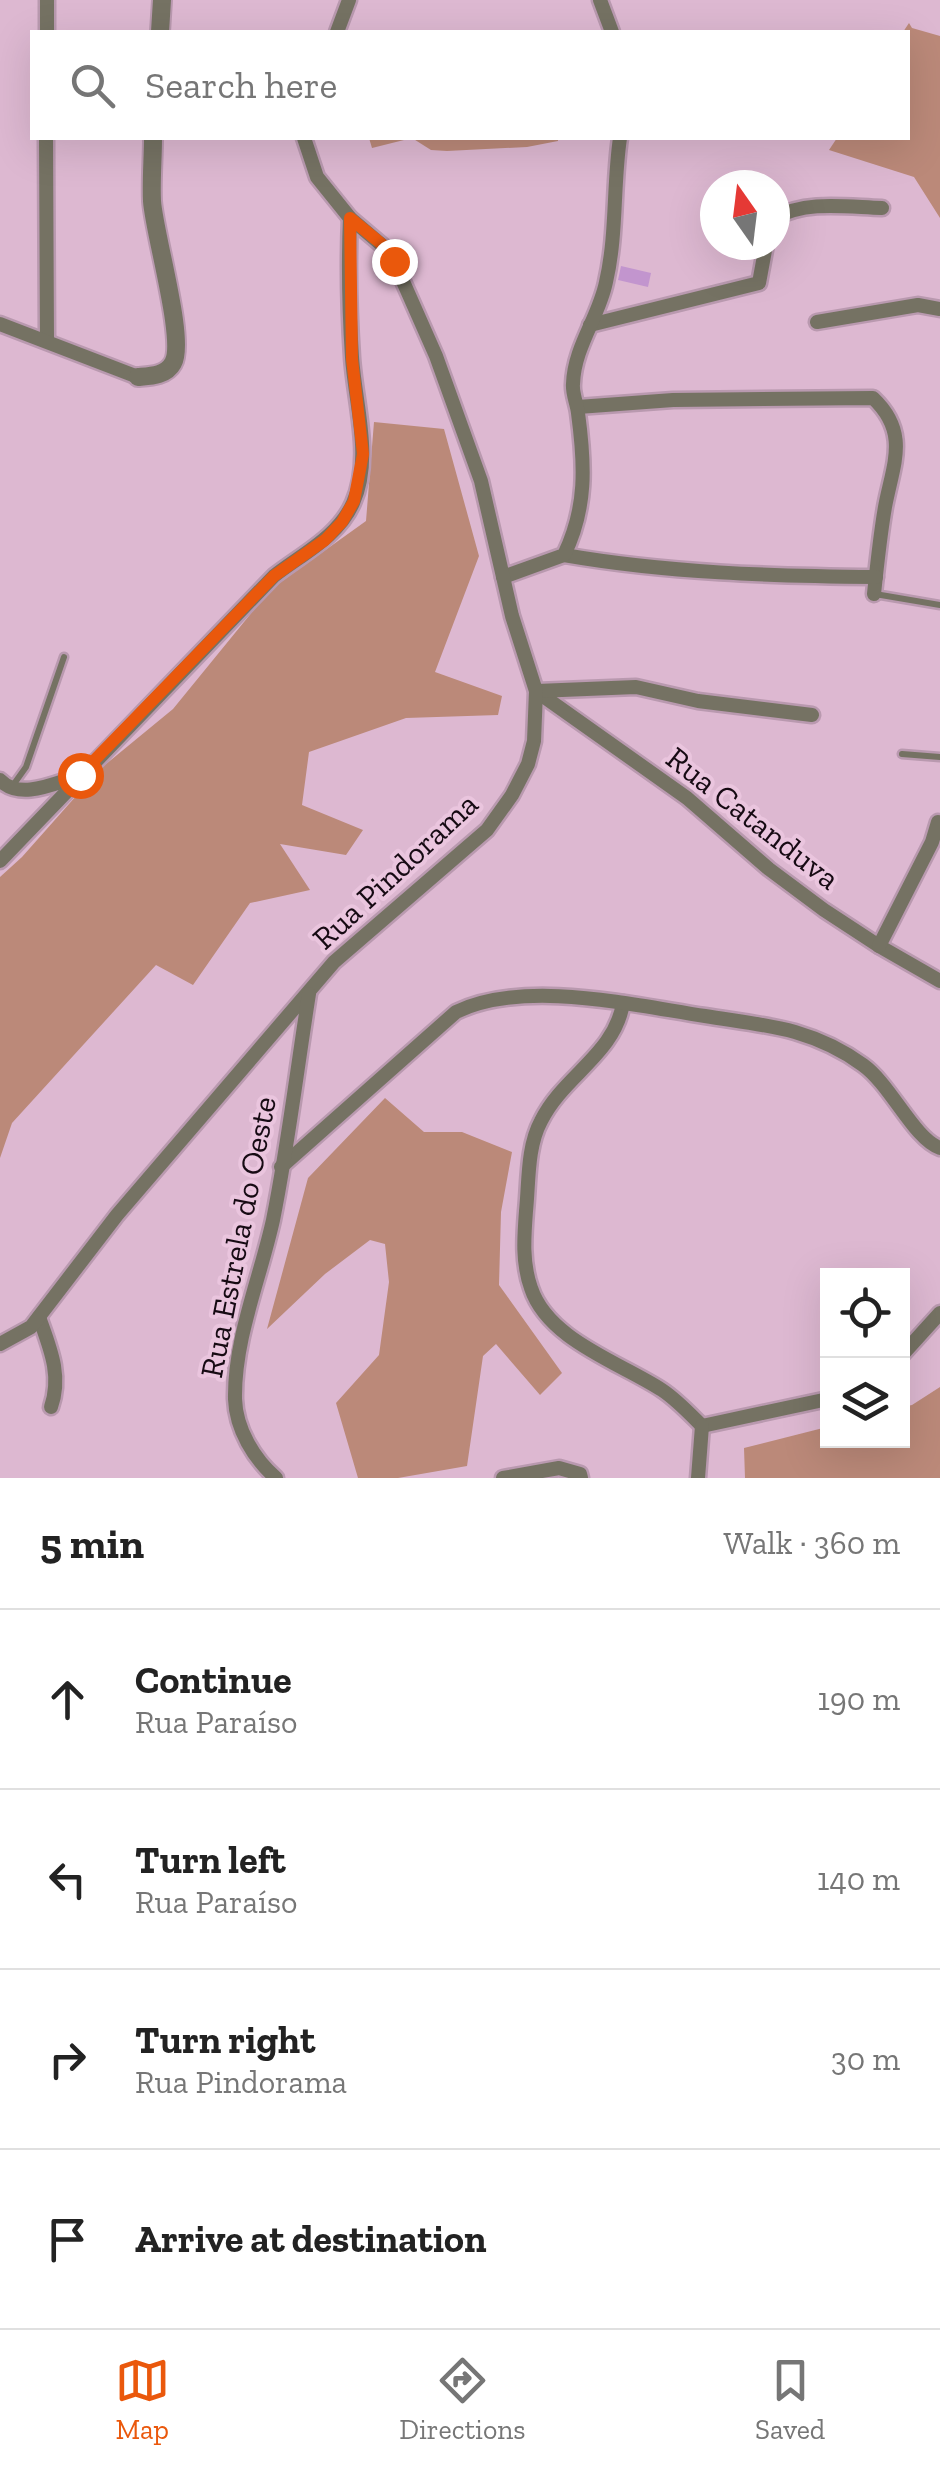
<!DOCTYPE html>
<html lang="en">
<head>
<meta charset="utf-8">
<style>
  body { margin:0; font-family:"Zilla Slab",serif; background:#f6f6f6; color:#222 }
  .controls { position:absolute; right:30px; bottom:30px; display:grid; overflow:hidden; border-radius:0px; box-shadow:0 10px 40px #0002 }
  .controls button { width:90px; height:90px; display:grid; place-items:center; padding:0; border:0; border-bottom:2px solid #e0e0e0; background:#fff; color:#222; font:50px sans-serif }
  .compass { position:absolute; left:700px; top:170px; width:90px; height:90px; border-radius:50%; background:#fff; box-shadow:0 10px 40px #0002; rotate:346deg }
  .stop { position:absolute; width:30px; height:30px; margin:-22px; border:8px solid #ea580c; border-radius:50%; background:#fff }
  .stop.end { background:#ea580c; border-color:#fff; box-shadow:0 2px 10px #0008 }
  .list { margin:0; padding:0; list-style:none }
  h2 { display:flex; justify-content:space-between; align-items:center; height:130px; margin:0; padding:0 40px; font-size:42px }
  h2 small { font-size:32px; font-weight:400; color:#767676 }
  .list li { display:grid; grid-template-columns:65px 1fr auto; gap:30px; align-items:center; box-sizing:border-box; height:180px; padding:0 40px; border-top:2px solid #e0e0e0 }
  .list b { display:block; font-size:38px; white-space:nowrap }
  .list p { margin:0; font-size:32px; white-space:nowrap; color:#767676 }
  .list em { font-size:32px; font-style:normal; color:#767676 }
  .icon { flex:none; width:55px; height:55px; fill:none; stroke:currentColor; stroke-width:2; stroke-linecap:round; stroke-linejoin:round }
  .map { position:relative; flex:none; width:940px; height:1478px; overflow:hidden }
  .search { position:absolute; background:#fff; box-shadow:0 10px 40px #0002; left:30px; right:30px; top:30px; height:110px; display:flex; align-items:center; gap:25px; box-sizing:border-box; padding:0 35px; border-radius:0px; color:#767676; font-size:38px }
  .sheet { height:850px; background:#fff }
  nav { display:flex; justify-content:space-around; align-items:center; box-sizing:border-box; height:140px; border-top:2px solid #e0e0e0; background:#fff; font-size:28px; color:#767676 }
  nav a { display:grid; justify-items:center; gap:5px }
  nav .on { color:#ea580c }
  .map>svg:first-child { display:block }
  .green { fill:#bb8979 }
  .building { fill:#c295ce }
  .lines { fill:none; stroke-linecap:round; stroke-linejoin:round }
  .service-casing { stroke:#b999af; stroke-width:11 }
  .minor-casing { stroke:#b999af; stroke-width:19 }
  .tertiary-casing { stroke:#b999af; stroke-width:22 }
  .service { stroke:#757263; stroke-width:6 }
  .minor { stroke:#757263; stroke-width:14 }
  .tertiary { stroke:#757263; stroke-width:18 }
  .route { stroke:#ea580c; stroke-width:12 }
  .labels { text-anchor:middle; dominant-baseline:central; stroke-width:8; stroke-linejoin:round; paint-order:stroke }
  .street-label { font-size:32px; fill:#160a13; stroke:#eac5de }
</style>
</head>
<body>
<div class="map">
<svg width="940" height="1478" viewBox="0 0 940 1478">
  <rect width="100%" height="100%" fill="#ddb8d1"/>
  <g class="green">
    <polygon points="909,23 912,28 940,36 940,218 914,177 829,150 837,138 908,138 908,32 903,32"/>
    <polygon points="369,138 558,138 558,141 527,147 447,151 431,150 412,138 372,148"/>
    <polygon points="374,422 444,429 479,556 435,672 502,696 498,715 406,718 309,752 302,805 363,830 346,855 280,844 310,890 250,903 193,985 156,965 12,1123 0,1158 0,877 22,857 100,769 173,709 271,589 366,521"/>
    <polygon points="385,1098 424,1132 462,1132 512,1152 501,1212 499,1285 562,1373 540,1395 496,1344 483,1356 467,1466 398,1478 358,1478 336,1403 379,1355 389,1282 385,1244 370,1240 325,1274 267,1329 308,1178"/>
    <polygon points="940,1387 940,1478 745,1478 744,1448 827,1427 828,1440 902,1440 903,1407 912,1405"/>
  </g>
  <polygon class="building" points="621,266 651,273 648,287 618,280"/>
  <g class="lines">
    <defs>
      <g id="service">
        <polyline points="875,594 940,605"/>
        <polyline points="902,754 940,757"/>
        <polyline points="11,788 26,767 64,657"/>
      </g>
      <g id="minor">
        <polyline points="600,0 612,32"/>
        <polyline points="47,32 47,0"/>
        <polyline points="337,32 349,0"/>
        <polyline points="46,138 47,340"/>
        <path d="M775 218C806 200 847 207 882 208"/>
        <polyline points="817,322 918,305 940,309"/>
        <polyline points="0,324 138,377"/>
        <polyline points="590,325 759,283 766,245"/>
        <path d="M578 407 673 400 873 398C910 433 893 464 885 507 880 536 877 565 874 594"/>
        <path d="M564 555C668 573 771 576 876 577"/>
        <path d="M503 577 564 555C587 508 585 465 578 413 577 404 572 393 573 384 574 347 599 317 606 282 617 235 613 185 620 138"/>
        <polyline points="536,691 687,798 769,869 824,910 879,946 940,981"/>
        <polyline points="537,691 636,687 698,701 812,715"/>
        <path d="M0 780C20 801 55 783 79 776"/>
        <path d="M0 861 274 576C302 554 338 537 353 503 373 458 355 404 352 357 349 311 348 264 350 218"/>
        <polyline points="879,946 932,842 938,822"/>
        <path d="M623 1003C615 1054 563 1076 541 1121 527 1147 529 1182 526 1211 524 1237 522 1263 531 1288 548 1340 621 1363 662 1390 677 1400 689 1413 702 1426"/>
        <path d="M281 1167 456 1012C524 979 632 1005 705 1016 735 1021 766 1024 795 1032 819 1039 844 1051 863 1065 891 1085 914 1139 940 1148"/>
        <path d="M39 1317C50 1348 62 1375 51 1407"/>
        <polyline points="0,1344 31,1327 117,1215 334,962 487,830 512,795 528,764 534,741 536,691 512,616 481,481 436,356 394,261 383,246 350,218 317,177 304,138"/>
        <polyline points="902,1355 940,1313"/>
        <polyline points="702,1426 828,1399"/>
        <path d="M276 1478C254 1459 236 1429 235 1399 234 1339 260 1279 273 1220 288 1146 297 1069 309 994"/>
        <polyline points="503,1478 559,1468 580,1474 581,1478"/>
        <polyline points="698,1478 702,1426"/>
      </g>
      <g id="tertiary">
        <polyline points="160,32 162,0"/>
        <path d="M138 377C150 376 166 376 173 363 186 341 154 233 152 201 151 180 153 158 153 138"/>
      </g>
    </defs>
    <use href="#service" class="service-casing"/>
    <use href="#minor" class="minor-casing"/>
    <use href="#tertiary" class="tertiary-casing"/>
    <use href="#service" class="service"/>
    <use href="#minor" class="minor"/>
    <use href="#tertiary" class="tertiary"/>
  </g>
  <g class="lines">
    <polyline class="route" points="80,775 274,576 325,540 342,522 354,501 363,454 352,359 350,218 384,246 394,261"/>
  </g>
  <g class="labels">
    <g class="street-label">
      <text transform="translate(753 818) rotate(38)">Rua Catanduva</text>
      <text transform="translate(395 871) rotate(-43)">Rua Pindorama</text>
      <text transform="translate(238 1237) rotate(-79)">Rua Estrela do Oeste</text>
    </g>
  </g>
</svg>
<div class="controls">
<button><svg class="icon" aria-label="locate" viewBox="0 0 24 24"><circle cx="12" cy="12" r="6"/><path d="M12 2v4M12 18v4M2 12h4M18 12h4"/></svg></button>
<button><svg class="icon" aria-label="layers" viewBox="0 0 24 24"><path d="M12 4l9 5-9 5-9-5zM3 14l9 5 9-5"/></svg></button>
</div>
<svg class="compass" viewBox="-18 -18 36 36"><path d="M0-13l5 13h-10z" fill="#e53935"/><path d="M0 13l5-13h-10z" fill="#767676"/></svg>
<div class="stop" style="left:80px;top:775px"></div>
<div class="stop end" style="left:394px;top:261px"></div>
<div class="search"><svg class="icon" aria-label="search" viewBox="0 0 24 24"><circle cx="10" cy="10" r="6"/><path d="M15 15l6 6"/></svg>Search here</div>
</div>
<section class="sheet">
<h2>5 min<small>Walk · 360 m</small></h2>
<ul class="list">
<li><svg class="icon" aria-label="ahead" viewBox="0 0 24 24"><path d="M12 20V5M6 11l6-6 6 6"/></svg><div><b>Continue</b><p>Rua Paraíso</p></div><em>190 m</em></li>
<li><svg class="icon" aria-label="left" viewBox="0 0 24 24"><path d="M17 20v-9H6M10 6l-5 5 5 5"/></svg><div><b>Turn left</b><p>Rua Paraíso</p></div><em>140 m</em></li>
<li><svg class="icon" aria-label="right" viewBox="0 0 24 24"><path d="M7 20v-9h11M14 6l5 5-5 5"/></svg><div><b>Turn right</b><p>Rua Pindorama</p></div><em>30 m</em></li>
<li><svg class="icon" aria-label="arrive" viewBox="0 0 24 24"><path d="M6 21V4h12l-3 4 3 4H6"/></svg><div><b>Arrive at destination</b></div></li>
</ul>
</section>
<nav>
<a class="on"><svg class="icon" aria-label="map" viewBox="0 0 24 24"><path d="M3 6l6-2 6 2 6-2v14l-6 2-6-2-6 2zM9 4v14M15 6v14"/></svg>Map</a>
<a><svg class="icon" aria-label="directions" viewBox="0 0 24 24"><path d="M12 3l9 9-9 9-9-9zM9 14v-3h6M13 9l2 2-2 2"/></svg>Directions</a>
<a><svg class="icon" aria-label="saved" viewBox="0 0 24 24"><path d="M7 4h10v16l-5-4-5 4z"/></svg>Saved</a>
</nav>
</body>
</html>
